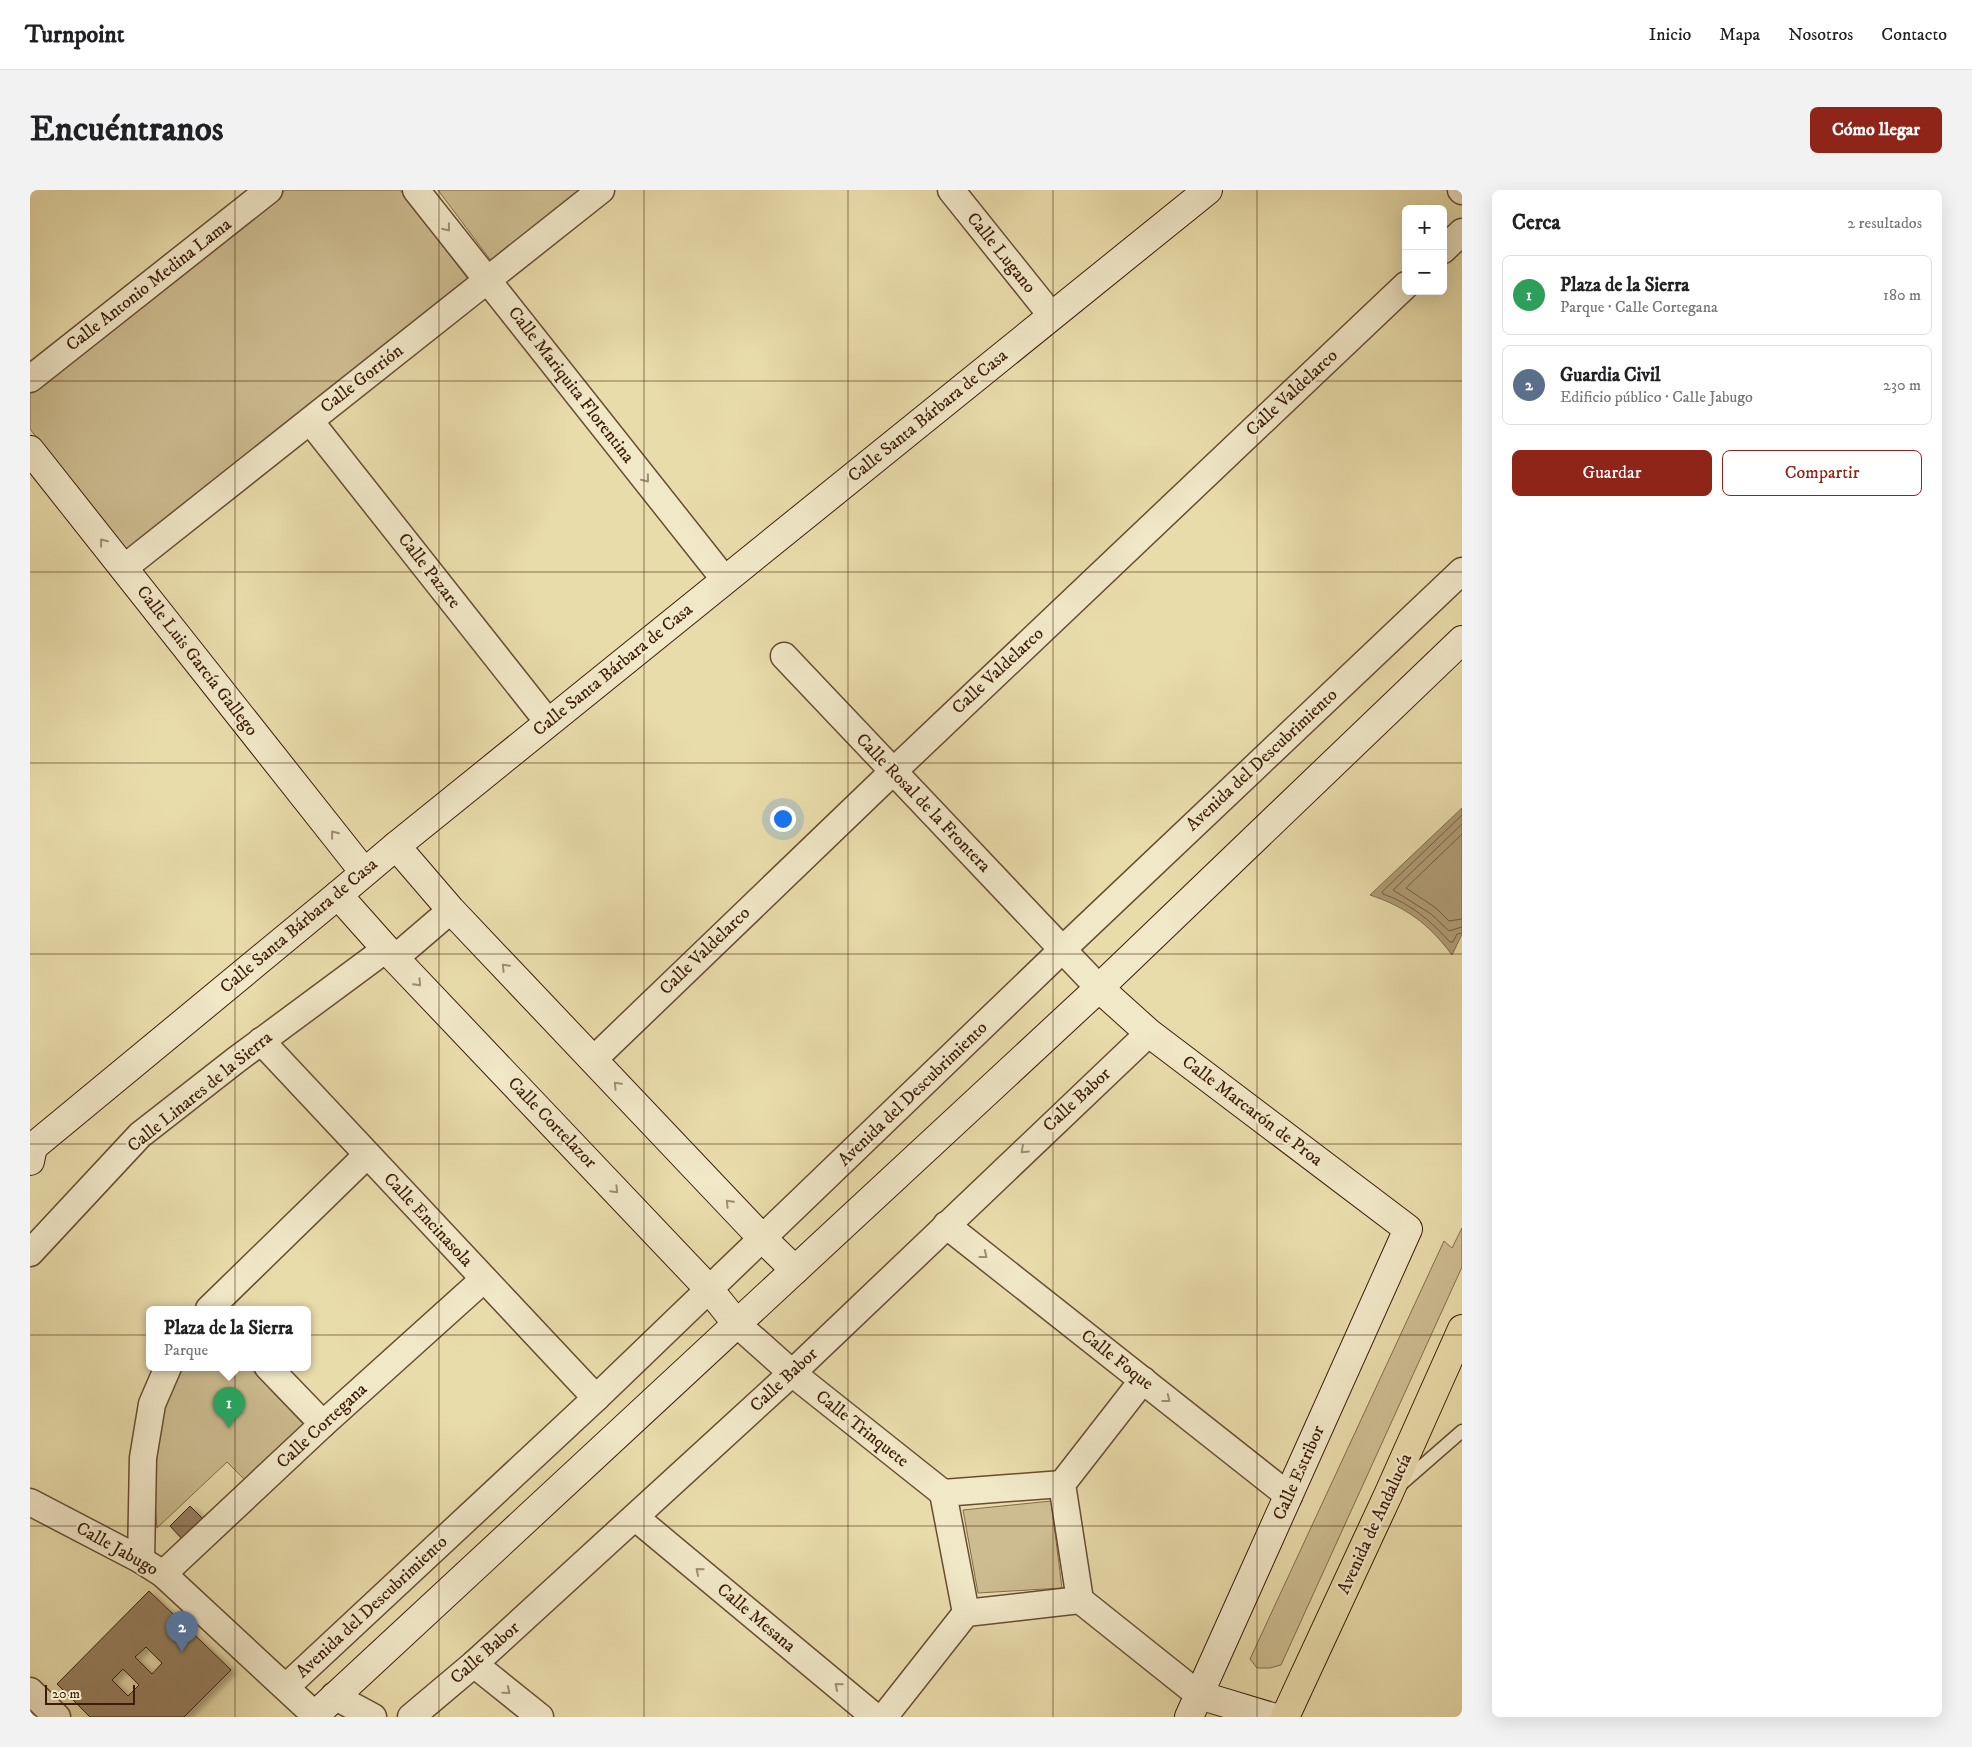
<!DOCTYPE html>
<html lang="es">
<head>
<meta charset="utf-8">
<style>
  body { margin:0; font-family:"IM FELL DW Pica",serif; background:#f2f2f2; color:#202124 }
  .controls { position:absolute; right:15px; top:15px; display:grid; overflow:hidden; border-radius:8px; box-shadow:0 5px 20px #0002 }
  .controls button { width:45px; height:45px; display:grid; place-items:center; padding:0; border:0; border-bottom:1px solid #e0e0e0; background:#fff; color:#202124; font:25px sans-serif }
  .scale { position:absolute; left:15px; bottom:12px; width:90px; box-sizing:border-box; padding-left:5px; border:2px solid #3d1d0a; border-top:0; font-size:14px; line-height:18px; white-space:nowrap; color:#3d1d0a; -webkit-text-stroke:4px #f1e8c8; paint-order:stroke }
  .you { position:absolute; left:752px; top:628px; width:18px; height:18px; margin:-12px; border:4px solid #fff; border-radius:50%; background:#1a73e8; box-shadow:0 0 0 8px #1a73e833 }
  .badge { display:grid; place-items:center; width:32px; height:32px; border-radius:50%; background:#8f2418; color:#fff; font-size:16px; font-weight:700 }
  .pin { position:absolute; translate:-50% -41px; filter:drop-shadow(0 1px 2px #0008) }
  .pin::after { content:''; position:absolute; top:26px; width:18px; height:15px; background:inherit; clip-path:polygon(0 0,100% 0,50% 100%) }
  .popup { position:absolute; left:116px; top:1116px; width:165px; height:65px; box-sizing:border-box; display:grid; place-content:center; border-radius:8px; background:#fff; filter:drop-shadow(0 1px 4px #0005); font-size:16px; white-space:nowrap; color:#757577 }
  .popup b { font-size:19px; color:#202124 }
  .popup::after { content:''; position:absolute; left:50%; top:100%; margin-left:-10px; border:10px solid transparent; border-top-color:#fff }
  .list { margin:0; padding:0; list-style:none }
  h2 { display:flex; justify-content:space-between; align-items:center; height:65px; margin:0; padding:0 20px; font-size:21px }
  h2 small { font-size:16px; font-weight:400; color:#757577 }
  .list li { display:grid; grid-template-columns:32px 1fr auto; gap:15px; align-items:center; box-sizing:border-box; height:80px; margin:0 10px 10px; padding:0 10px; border:1px solid #e0e0e0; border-radius:8px }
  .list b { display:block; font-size:19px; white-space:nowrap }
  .list p { margin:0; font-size:16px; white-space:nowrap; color:#757577 }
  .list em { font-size:16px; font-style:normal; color:#757577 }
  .actions { display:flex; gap:10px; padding:15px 20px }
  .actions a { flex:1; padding:11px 0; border:1px solid #8f2418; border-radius:8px; text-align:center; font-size:18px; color:#8f2418 }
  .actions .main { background:#8f2418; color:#fff }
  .map { position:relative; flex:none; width:1432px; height:1527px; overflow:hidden; border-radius:8px }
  header { display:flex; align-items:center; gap:30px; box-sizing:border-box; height:70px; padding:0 25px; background:#fff; border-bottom:1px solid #e0e0e0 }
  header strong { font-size:24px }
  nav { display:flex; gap:28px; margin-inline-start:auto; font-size:18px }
  .intro { display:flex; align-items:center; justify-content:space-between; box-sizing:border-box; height:120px; padding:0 30px }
  h1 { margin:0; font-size:35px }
  .button { padding:12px 22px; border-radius:8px; background:#8f2418; color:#fff; font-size:18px; font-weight:700 }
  main { display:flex; gap:30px; padding:0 30px }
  aside { flex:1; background:#fff; border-radius:8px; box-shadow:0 5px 20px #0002 }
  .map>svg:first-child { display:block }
  .green { fill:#ccbc90; stroke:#846c4d }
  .water { fill:#af9b74; stroke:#81694a }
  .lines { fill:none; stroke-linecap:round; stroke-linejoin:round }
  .shore { stroke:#765c3f; stroke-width:1 }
  .building { fill:#96805e; stroke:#3d1d0a; fill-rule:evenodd; filter:url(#shadow) }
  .lane-casing { stroke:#684d32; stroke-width:15 }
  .street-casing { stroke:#684d32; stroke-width:29 }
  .secondary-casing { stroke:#3d1d0a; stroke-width:30 }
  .highway-casing { stroke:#3d1d0a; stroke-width:30 }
  .lane { stroke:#f1e8c8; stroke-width:12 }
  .street { stroke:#f1e8c8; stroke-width:26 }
  .secondary { stroke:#f1e8c8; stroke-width:28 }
  .highway { stroke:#e9dcab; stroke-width:28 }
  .oneway { stroke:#a08d72 }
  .grid { fill:none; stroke:#3d1d0a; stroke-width:1; stroke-opacity:0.55 }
  .labels { text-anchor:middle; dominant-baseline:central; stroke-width:4.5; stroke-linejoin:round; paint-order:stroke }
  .street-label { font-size:18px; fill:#3d1d0a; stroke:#f1e8c8 }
</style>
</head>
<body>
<header>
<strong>Turnpoint</strong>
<nav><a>Inicio</a><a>Mapa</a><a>Nosotros</a><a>Contacto</a></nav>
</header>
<div class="intro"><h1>Encuéntranos</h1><a class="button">Cómo llegar</a></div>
<main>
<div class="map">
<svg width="1432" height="1527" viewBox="0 0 1432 1527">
  <defs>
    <filter id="shadow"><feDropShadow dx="5.5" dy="3" stdDeviation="2.5" flood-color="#0004"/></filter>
  </defs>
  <rect width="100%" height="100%" fill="#e9dcab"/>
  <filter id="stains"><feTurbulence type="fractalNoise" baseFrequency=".004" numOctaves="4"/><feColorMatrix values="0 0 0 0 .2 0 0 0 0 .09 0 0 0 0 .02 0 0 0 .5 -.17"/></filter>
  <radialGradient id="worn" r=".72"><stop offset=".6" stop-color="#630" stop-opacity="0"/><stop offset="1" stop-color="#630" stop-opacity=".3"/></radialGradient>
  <g class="green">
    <polygon points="256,0 370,0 438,89 94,361 0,239 0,203"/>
    <polygon points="408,0 552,0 462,72"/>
    <polygon points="1432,1038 1432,1077 1251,1475 1240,1478 1227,1478 1220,1469 1414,1051 1422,1058"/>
    <polygon points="148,1177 219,1177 274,1235 215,1290 197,1272 127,1338 123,1287 126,1240"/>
    <polygon points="1021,1311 1032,1398 948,1403 933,1320"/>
  </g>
  <path class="water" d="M1432 618V744L1422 765C1399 734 1376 717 1340 705Z"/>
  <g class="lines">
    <g class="shore">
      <path d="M1432 625 1352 702 1353 704C1380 713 1401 731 1420 752H1423L1427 744 1432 743"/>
      <polyline points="1432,634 1363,700 1401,724 1419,741 1432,737"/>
      <polyline points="1432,644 1376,698 1406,718 1419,731 1432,729"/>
    </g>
  </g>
  <g class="building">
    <polygon points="160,1316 175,1331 154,1351 140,1336"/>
    <path d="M119 1401 201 1480 154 1527H60L27 1494ZM116 1457 132 1473 122 1484 105 1467ZM93 1479 109 1495 98 1506 82 1490Z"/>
  </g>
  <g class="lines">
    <defs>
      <polyline id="lane" points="1369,1296 1432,1241"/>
      <g id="street">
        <polyline points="386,0 695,390"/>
        <polyline points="921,0 1022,126"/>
        <polyline points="1431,0 1432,1"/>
        <polyline points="1413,60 1432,42"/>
        <polyline points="0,189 239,0"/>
        <polyline points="280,231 518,532"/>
        <polyline points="94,378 571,0"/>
        <polyline points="754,466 1069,798"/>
        <polyline points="365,768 421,720"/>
        <polyline points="231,851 566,1208"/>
        <polyline points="563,870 850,594 1376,95"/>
        <polyline points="916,1035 1259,1306"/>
        <polyline points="0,1063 110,945 206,870 356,759"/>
        <polyline points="179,1119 337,965"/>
        <polyline points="707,1134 762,1183 913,1303"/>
        <polyline points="238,1177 293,1234"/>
        <polyline points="1113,1190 1032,1294 1050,1410 1169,1505"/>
        <polyline points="0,1312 111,1370 133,1384 285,1525"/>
        <polyline points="606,1328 845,1527"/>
        <polyline points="111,1370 113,1268 122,1214 138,1177"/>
        <polyline points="133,1384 293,1234 454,1089"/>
        <polyline points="936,1423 913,1303 1032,1294"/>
        <polyline points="444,1474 510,1527"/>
        <polyline points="256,1497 566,1208 1033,759 1432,381"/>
        <polyline points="0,1501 27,1527"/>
        <polyline points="304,1506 343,1527"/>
        <polyline points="381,1527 444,1474 762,1183 1119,843"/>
        <polyline points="854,1527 936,1423 1050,1410"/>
      </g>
      <g id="secondary">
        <polyline points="0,260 334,682"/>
        <polyline points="366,656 421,720 732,1048 765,1080"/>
        <polyline points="308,705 356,759 679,1099 707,1134"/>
        <polyline points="1069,798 1119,843 1378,1039 1159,1527"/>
        <polyline points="0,971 3,957 308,705 366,656 1178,0"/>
        <polyline points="1169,1505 1242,1527"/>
        <polyline points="283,1527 1069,798 1432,450"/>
      </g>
      <polyline id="highway" points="1255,1527 1358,1305 1432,1139"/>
    </defs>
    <use href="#lane" class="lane-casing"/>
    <use href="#street" class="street-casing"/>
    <use href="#secondary" class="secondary-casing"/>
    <use href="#highway" class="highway-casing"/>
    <use href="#lane" class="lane"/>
    <use href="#street" class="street"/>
    <use href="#secondary" class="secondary"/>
    <use href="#highway" class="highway"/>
  </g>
  <defs><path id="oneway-chevron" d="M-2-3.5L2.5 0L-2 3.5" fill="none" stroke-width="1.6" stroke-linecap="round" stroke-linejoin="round" transform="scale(1.25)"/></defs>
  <g class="oneway">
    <use href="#oneway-chevron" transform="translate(417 38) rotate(52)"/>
    <use href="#oneway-chevron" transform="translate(616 289) rotate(52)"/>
    <use href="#oneway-chevron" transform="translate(73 352) rotate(-128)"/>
    <use href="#oneway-chevron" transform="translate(304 644) rotate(-128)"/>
    <use href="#oneway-chevron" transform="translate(475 777) rotate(-134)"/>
    <use href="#oneway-chevron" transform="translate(388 793) rotate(46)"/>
    <use href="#oneway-chevron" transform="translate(587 895) rotate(-134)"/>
    <use href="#oneway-chevron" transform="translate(994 960) rotate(137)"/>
    <use href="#oneway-chevron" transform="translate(585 1000) rotate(46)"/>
    <use href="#oneway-chevron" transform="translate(699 1013) rotate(-134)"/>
    <use href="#oneway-chevron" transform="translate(954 1065) rotate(38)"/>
    <use href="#oneway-chevron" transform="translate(1137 1209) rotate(38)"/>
    <use href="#oneway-chevron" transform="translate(669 1381) rotate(-140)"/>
    <use href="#oneway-chevron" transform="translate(808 1496) rotate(-140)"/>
    <use href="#oneway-chevron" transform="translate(477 1501) rotate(39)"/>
  </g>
  <path class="grid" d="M205 0V1527M409 0V1527M614 0V1527M818 0V1527M1023 0V1527M1227 0V1527M0 191H1432M0 382H1432M0 573H1432M0 764H1432M0 954H1432M0 1145H1432M0 1336H1432"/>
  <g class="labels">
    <g class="street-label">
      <text transform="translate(971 63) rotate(51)">Calle Lugano</text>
      <text transform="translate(119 95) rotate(-38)">Calle Antonio Medina Lama</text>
      <text transform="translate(332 189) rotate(-38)">Calle Gorrión</text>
      <text transform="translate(541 195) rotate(52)">Calle Mariquita Florentina</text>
      <text transform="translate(1262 203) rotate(-43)">Calle Valdelarco</text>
      <text transform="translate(898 226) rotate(-39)">Calle Santa Bárbara de Casa</text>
      <text transform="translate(399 381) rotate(52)">Calle Pazare</text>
      <text transform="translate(167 471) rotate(52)">Calle Luis García Gallego</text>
      <text transform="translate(583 480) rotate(-39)">Calle Santa Bárbara de Casa</text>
      <text transform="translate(968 481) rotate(-43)">Calle Valdelarco</text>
      <text transform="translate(1232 570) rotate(-43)">Avenida del Descubrimiento</text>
      <text transform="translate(893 613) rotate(46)">Calle Rosal de la Frontera</text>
      <text transform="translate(269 736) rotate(-40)">Calle Santa Bárbara de Casa</text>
      <text transform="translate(675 761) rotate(-44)">Calle Valdelarco</text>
      <text transform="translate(170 902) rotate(-39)">Calle Linares de la Sierra</text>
      <text transform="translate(883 904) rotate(-44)">Avenida del Descubrimiento</text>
      <text transform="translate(1047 910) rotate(-43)">Calle Babor</text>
      <text transform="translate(1222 921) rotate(37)">Calle Marcarón de Proa</text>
      <text transform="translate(522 933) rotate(46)">Calle Cortelazor</text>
      <text transform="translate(398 1030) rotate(47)">Calle Encinasola</text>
      <text transform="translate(1087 1170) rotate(38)">Calle Foque</text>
      <text transform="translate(754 1190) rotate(-43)">Calle Babor</text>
      <text transform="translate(292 1236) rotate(-43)">Calle Cortegana</text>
      <text transform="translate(832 1239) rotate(38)">Calle Trinquete</text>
      <text transform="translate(1269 1283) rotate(-66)">Calle Estribor</text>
      <text transform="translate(1345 1334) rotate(-65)">Avenida de Andalucía</text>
      <text transform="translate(87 1359) rotate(29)">Calle Jabugo</text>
      <text transform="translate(342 1417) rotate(-43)">Avenida del Descubrimiento</text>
      <text transform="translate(726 1428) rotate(40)">Calle Mesana</text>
      <text transform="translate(455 1463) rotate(-41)">Calle Babor</text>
    </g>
  </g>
  <rect width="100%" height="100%" filter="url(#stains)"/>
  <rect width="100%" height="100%" fill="url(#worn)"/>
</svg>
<div class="controls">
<button>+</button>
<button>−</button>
</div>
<div class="scale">20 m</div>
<div class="you"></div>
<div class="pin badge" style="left:199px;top:1238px;background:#2e9e5b">1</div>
<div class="popup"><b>Plaza de la Sierra</b>Parque</div>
<div class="pin badge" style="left:152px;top:1462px;background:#5c6f8a">2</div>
</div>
<aside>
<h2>Cerca<small>2 resultados</small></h2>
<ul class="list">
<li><span class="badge" style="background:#2e9e5b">1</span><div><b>Plaza de la Sierra</b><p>Parque · Calle Cortegana</p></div><em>180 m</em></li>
<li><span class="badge" style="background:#5c6f8a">2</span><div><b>Guardia Civil</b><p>Edificio público · Calle Jabugo</p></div><em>230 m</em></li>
</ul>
<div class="actions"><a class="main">Guardar</a><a>Compartir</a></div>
</aside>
</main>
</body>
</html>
